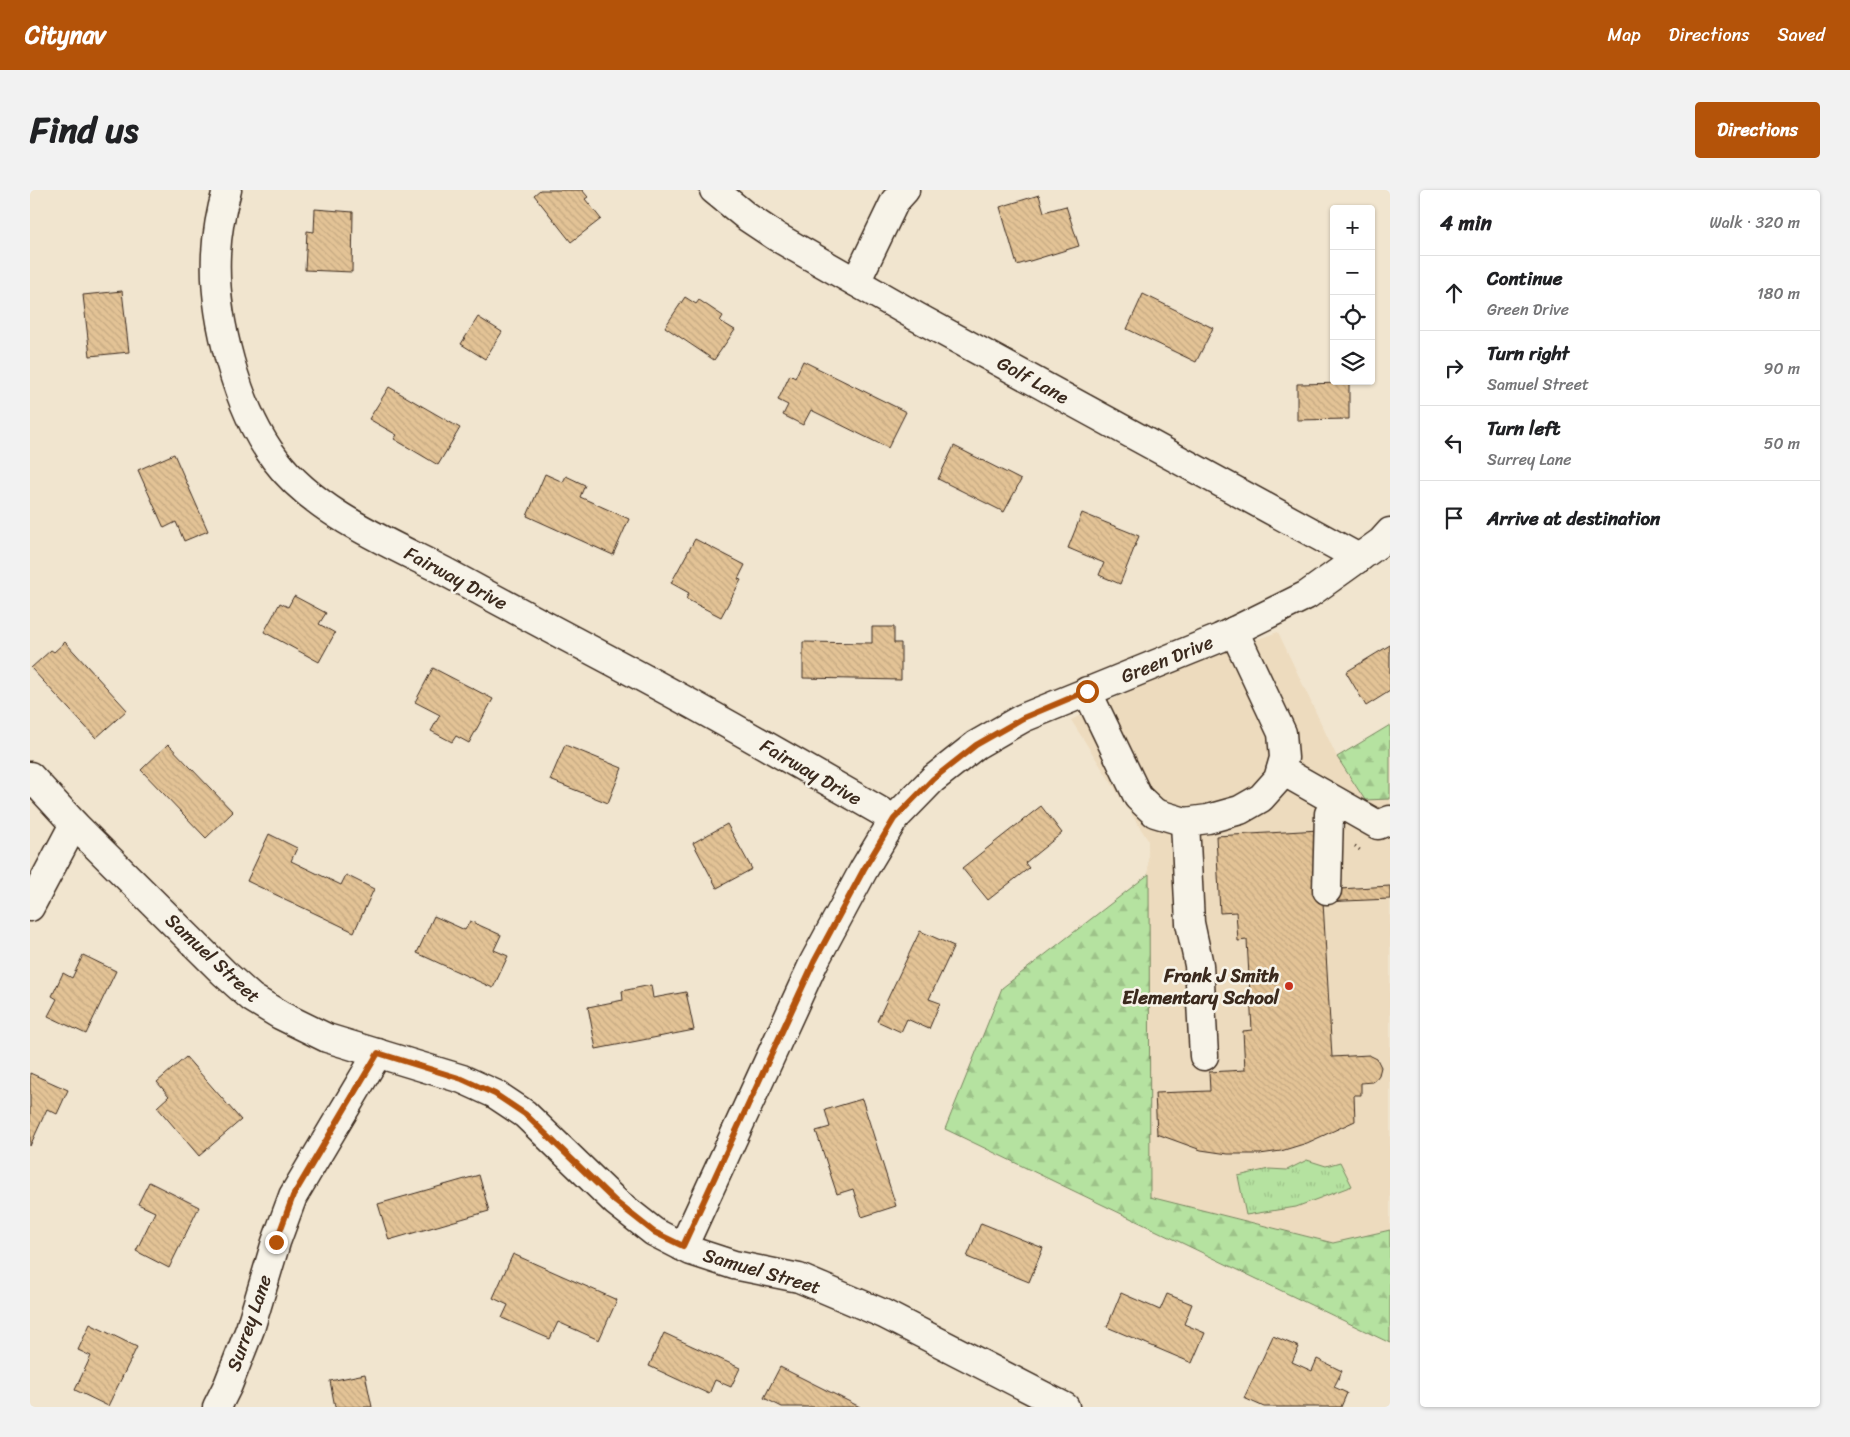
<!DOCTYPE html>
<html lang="en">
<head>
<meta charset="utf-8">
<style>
  body { margin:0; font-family:Sriracha,sans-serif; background:#f2f2f2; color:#202124 }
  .controls { position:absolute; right:15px; top:15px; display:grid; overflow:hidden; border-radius:5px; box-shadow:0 1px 4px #0004 }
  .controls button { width:45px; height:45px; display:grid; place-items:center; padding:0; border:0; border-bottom:1px solid #e0e0e0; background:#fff; color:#202124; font:25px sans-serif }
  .stop { position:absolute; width:15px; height:15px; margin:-11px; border:4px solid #b45309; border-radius:50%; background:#fff }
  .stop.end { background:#b45309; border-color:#fff; box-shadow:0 1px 5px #0008 }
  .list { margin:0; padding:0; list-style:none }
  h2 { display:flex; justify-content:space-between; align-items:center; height:65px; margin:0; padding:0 20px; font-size:21px }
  h2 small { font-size:16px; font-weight:400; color:#757577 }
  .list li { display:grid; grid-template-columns:32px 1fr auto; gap:15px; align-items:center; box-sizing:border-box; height:75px; padding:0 20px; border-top:1px solid #e0e0e0 }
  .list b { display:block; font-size:19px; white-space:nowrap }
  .list p { margin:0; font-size:16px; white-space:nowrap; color:#757577 }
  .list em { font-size:16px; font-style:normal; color:#757577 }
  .icon { flex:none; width:28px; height:28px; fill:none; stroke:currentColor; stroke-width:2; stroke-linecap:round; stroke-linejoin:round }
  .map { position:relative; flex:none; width:1360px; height:1217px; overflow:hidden; border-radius:5px }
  header { display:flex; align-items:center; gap:30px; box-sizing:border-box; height:70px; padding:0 25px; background:#b45309; color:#fff }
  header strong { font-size:24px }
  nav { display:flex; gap:28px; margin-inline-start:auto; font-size:18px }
  .intro { display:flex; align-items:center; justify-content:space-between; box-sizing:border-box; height:120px; padding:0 30px }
  h1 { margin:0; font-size:35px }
  .button { padding:12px 22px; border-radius:5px; background:#b45309; color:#fff; font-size:18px; font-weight:700 }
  main { display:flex; gap:30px; padding:0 30px }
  aside { flex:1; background:#fff; border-radius:5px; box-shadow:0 1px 4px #0004 }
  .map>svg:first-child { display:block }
  .built { fill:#eddbbe }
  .forest { fill:url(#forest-firs); stroke:#78865f }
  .park { fill:url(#park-tufts); stroke:#78865f }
  .building { fill:url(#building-back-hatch); stroke:#3b2a1e }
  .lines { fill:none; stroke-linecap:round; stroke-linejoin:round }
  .minor-casing { stroke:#3b2a1e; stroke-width:31 }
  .path { stroke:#3b2a1e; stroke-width:3; stroke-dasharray:1 4; stroke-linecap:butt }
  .minor { stroke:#f7f3e8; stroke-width:28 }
  .route { stroke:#b45309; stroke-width:6 }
  .poi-dot { fill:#c8321e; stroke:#f7f3e8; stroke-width:2 }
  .labels { text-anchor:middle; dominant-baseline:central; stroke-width:5; stroke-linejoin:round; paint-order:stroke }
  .street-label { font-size:19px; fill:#3b2a1e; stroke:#f7f3e8 }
  .poi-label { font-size:19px; font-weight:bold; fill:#3b2a1e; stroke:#f7f3e8; text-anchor:end }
</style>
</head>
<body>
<header>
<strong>Citynav</strong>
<nav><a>Map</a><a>Directions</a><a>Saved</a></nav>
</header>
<div class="intro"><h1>Find us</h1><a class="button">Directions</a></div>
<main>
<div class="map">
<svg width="1360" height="1217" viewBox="0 0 1360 1217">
  <defs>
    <pattern id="forest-firs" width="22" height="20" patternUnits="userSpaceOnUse" patternTransform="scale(1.25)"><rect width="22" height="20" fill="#b5e2a0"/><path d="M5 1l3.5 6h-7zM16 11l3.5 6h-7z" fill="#9dc289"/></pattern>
    <pattern id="park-tufts" width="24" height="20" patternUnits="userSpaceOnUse" patternTransform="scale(1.25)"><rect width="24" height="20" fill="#b5e2a0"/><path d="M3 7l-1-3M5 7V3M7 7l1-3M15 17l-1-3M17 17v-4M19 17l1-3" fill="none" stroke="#9dc289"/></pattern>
    <pattern id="building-back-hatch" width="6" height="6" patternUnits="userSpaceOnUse" patternTransform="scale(1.25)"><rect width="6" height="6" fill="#e3c396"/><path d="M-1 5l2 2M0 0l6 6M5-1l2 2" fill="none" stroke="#c4a881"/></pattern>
  </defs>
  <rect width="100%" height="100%" fill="#f1e5cf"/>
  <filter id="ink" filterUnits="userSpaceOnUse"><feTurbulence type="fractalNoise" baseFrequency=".02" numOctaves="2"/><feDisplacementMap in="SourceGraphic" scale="10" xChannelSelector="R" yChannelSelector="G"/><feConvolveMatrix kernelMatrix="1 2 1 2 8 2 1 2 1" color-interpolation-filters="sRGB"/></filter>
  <g filter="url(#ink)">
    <polygon class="built" points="1248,442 1307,567 1335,610 1360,609 1360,1040 1303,1053 1120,1007 1118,650 1041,530 1150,476"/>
    <g class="forest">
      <polygon points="1360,535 1360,609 1335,610 1307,567"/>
      <polygon points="1119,684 1120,1007 1303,1053 1360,1040 1360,1153 915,939 972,798"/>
    </g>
    <polygon class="park" points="1277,970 1296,976 1310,972 1322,996 1266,1017 1216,1025 1208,986 1239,979 1257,980"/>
    <g class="building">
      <polygon points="510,0 552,0 558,7 555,9 571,29 541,52 504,5"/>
      <polygon points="1009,5 1014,22 1036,16 1049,56 987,75 970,17"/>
      <polygon points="285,19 323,22 322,82 275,80 277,41 284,42"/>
      <polygon points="92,101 99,162 60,166 53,105"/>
      <polygon points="1113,104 1183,138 1166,172 1097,139"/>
      <polygon points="655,107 666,114 669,110 693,126 690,131 705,140 684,170 635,137"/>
      <polygon points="448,127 472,142 455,169 431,154"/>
      <polygon points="773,171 876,222 858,258 781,220 773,235 753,225 758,215 748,210 760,185 765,188"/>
      <polygon points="1319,193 1319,229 1267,230 1267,194"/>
      <polygon points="359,197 430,238 408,275 364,249 367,245 339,229"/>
      <polygon points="924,256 991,290 974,322 908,289"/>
      <polygon points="144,264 178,341 154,351 146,332 134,338 108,280"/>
      <polygon points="515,284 533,292 536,286 555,295 550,307 599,329 583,365 497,326"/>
      <polygon points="1052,323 1109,346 1090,394 1069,385 1074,373 1038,358"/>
      <polygon points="665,349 715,375 708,389 711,390 691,427 656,409 659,403 641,393"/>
      <polygon points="264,406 296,423 289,434 305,443 289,472 234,442 250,413 258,417"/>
      <polygon points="842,437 864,437 864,453 871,453 871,490 773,488 773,452 842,453"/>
      <polygon points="35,452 97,520 66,548 1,478 21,460 24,462"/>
      <polygon points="1360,455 1360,501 1336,516 1316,482"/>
      <polygon points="403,478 463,509 439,553 426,546 422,552 401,541 410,525 385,512"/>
      <polygon points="138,554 203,622 176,648 111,580"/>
      <polygon points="535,555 592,578 578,613 520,590"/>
      <polygon points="1011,616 1032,643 995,673 999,678 958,710 932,678"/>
      <polygon points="697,634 722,679 687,698 663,653"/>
      <polygon points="1289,640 1292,700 1360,696 1360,709 1293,712 1302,867 1339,865 1347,869 1351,877 1349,885 1346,889 1342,892 1331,893 1331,905 1324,905 1325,931 1277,953 1251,961 1230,964 1198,964 1171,960 1127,944 1125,903 1180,901 1179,882 1215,880 1213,841 1222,840 1217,750 1208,751 1206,722 1190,723 1186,646"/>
      <polygon points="239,644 267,658 261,671 311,695 316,685 344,699 324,742 217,691"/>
      <polygon points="404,726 435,740 440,731 471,745 464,760 478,766 463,798 387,763"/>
      <polygon points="890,741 924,756 899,809 910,813 899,839 877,829 871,842 847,831"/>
      <polygon points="53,765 86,781 56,844 18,826 27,809 22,806 33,783 42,788"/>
      <polygon points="621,795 623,808 656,802 664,840 566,859 558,817 593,810 592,801"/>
      <polygon points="156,867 211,930 169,966 127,917 139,906 127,892"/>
      <polygon points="0,883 38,900 27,924 17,919 0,956"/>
      <polygon points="832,909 866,1016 832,1027 823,999 807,1004 786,941 800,937 795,920"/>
      <polygon points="449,985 459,1021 359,1050 348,1014"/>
      <polygon points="119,992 169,1017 139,1078 106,1061 125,1022 108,1014"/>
      <polygon points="951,1033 1013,1058 999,1092 937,1067"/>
      <polygon points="483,1064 587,1110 569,1150 528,1132 520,1149 472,1128 478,1115 463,1108"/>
      <polygon points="1091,1103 1130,1120 1137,1104 1162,1114 1154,1134 1175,1143 1162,1173 1077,1137"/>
      <polygon points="60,1134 107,1157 78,1216 45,1200 61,1166 48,1160"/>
      <polygon points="634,1143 710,1178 701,1197 685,1190 679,1204 619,1176"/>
      <polygon points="1243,1146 1269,1157 1262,1172 1282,1181 1287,1169 1312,1181 1304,1197 1317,1203 1311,1217 1234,1217 1214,1208"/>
      <polygon points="750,1177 830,1217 752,1217 734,1208"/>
      <polygon points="335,1184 342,1217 305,1217 300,1191"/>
    </g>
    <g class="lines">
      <defs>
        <g id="minor">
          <path d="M197 0C191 21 187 42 186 64 183 127 207 219 245 269 283 320 350 349 406 377 433 391 459 406 486 420 549 454 613 487 676 522 739 557 801 593 864 629"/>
          <polyline points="684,0 717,27 747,47 887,127 1329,368"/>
          <polyline points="826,92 865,11 875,0"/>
          <polyline points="1057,501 1108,607 1125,623 1155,632 1178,629 1210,620 1231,608 1248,589 1254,568 1252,543 1204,441"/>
          <polyline points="1251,580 1348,635 1360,630"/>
          <polyline points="0,586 44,634 194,783 222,808 250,825 297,848 432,889 465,904 495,924 586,1012 624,1042 661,1061 704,1075 769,1088 854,1124 1035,1217"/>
          <polyline points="1155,632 1160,733 1169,775 1174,866"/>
          <polyline points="1297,700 1299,624"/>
          <polyline points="0,717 44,634"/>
          <polyline points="653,1057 784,772 834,679 864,629 903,589 946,555 993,528 1190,448 1277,405 1351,352 1360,342"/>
          <polyline points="187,1217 198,1195 220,1139 246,1052 263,1006 348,863"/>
        </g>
      </defs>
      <use href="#minor" class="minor-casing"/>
      <polyline class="path" points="1325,656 1331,661"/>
      <use href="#minor" class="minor"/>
    </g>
  </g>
  <g class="lines" filter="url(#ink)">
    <polyline class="route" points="246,1052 263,1006 348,863 432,889 465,904 495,924 586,1012 624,1042 653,1056 784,772 834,679 864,629 903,589 946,555 993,528 1057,501"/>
  </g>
  <circle class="poi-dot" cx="1259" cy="796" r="5"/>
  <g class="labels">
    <g class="street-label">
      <text transform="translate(1003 190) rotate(29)">Golf Lane</text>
      <text transform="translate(426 388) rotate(28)">Fairway Drive</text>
      <text transform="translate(1137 469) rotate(-22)">Green Drive</text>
      <text transform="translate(781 582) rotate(30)">Fairway Drive</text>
      <text transform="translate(183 768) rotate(43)">Samuel Street</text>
      <text transform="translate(732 1081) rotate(16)">Samuel Street</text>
      <text transform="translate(219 1133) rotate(-71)">Surrey Lane</text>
    </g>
    <g class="poi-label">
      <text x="1249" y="785">Frank J Smith<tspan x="1249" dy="22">Elementary School</tspan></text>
    </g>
  </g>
</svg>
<div class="controls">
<button>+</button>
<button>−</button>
<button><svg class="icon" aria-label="locate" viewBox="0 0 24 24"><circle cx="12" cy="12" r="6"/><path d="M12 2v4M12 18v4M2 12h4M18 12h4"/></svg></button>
<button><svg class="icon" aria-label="layers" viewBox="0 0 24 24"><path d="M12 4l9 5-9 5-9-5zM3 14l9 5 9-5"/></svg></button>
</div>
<div class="stop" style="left:1057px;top:501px"></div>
<div class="stop end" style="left:246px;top:1052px"></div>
</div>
<aside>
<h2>4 min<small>Walk · 320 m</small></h2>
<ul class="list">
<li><svg class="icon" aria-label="ahead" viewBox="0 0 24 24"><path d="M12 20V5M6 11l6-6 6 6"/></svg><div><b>Continue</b><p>Green Drive</p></div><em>180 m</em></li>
<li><svg class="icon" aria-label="right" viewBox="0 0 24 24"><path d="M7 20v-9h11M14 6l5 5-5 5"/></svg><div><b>Turn right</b><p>Samuel Street</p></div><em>90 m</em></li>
<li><svg class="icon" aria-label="left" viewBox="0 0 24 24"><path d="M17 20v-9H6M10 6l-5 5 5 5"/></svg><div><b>Turn left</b><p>Surrey Lane</p></div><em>50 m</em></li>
<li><svg class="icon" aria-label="arrive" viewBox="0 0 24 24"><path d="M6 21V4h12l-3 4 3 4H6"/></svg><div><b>Arrive at destination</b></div></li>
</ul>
</aside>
</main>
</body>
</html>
